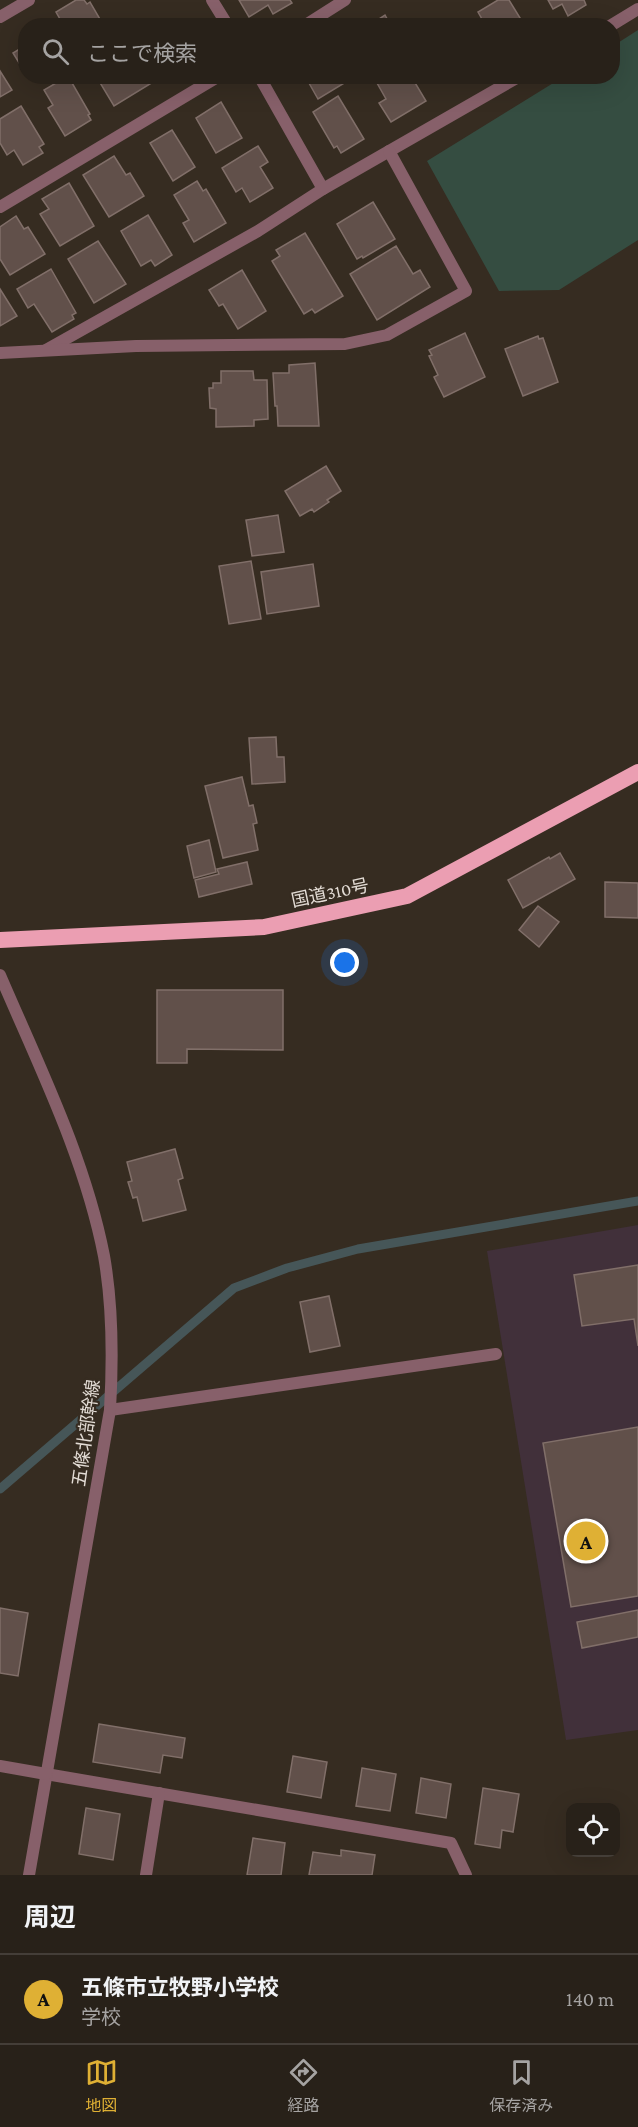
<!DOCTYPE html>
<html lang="ja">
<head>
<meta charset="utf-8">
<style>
  body { margin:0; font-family:"Crimson Pro","Noto Sans JP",serif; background:#302922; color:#f1f3f6 }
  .controls { position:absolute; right:18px; bottom:18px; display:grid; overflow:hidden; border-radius:12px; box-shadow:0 6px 24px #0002 }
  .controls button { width:54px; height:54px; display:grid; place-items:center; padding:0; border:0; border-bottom:2px solid #443e38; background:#282119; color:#f1f3f6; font:30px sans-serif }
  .you { position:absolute; left:345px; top:963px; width:21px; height:21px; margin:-15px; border:4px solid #fff; border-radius:50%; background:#1a73e8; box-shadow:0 0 0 9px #1a73e833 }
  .badge { display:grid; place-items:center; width:39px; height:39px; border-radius:50%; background:#dfb034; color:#111; font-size:20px; font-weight:700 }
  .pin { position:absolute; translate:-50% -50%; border:3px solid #fff; box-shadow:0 2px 6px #0006 }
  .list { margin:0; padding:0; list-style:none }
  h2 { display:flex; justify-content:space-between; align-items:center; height:78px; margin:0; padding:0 24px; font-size:26px }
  h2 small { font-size:20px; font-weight:400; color:#a5a3a2 }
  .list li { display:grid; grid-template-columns:39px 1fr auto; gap:18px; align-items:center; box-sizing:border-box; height:90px; padding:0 24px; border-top:2px solid #443e38 }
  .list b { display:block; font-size:22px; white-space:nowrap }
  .list p { margin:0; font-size:20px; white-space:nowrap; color:#a5a3a2 }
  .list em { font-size:20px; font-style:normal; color:#a5a3a2 }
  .icon { flex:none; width:33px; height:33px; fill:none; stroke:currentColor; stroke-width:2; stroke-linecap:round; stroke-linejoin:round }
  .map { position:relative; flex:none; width:638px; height:1875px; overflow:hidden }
  .search { position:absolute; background:#282119; box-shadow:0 6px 24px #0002; left:18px; right:18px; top:18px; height:66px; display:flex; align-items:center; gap:15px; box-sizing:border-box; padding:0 21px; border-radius:24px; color:#a5a3a2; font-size:22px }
  .sheet { height:168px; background:#282119 }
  nav { display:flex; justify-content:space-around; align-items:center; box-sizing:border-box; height:84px; border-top:2px solid #443e38; background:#282119; font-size:16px; color:#a5a3a2 }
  nav a { display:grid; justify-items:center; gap:3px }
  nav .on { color:#dfb034 }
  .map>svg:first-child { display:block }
  .education { fill:#41303a }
  .green { fill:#354d41 }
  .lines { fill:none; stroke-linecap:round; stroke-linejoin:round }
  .stream { stroke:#465658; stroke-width:9 }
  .building { fill:#61504a; stroke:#816f69; stroke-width:1.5 }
  .minor { stroke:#87606a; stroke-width:12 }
  .tertiary { stroke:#87606a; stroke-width:12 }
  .trunk { stroke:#eb9eb2; stroke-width:16 }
  .labels { text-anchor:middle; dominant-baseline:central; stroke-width:4.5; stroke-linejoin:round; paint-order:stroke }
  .street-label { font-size:18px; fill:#e3dcd5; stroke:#362c21 }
</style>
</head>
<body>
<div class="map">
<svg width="638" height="1875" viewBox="0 0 638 1875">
  <rect width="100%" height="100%" fill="#362c21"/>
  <polygon class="education" points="638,1225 638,1730 566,1740 487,1251"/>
  <polygon class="green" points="638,30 638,240 559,290 499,291 427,161 563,77 612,76 613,46"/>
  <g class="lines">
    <polyline class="stream" points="0,1489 234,1288 287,1268 358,1249 638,1201"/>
  </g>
  <g class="building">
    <polygon points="76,0 84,0 87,4 90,2 104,26 64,26 56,12"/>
    <polygon points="239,0 290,0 292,3 273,14 268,5 249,17"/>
    <polygon points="498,0 509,0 525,26 486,26 478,12"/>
    <polygon points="548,0 584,0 586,5 568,16 562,4 553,9"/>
    <polygon points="385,15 391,26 368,26"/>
    <polygon points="26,45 26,74 13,53"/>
    <polygon points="0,71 12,90 0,97"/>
    <polygon points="68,76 90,114 88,115 91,120 65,136 48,108 53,105 44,90"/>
    <polygon points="96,76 163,76 114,106"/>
    <polygon points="305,76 342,76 346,82 318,99"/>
    <polygon points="373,76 411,76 426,101 391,122 379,103 386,99"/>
    <polygon points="338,96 364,139 341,153 337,146 334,148 313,112"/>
    <polygon points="221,102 242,138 216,153 196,118"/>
    <polygon points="21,106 44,144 39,147 43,153 23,165 14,150 7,155 0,143 0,119"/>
    <polygon points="172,130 195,167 173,181 150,143"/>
    <polygon points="258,146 268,162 260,167 273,188 250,202 242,188 236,192 222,168"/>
    <polygon points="114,156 126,175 130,173 144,196 109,217 83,175"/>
    <polygon points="197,181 203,191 206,189 226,223 194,242 183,223 189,220 174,195"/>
    <polygon points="69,183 94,226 60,246 40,214 49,209 42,199"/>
    <polygon points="373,202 395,239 363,258 362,256 357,259 337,224"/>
    <polygon points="148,215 172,255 155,266 151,260 141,266 121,231"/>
    <polygon points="16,216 24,229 28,227 45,254 10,275 0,259 0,227"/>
    <polygon points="305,233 343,296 315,313 312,309 304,314 272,261 280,256 276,250"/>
    <polygon points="98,241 126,284 94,303 68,259"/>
    <polygon points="396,246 413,274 420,270 430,287 377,320 350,274"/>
    <polygon points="51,269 76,313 72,315 74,319 52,332 34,304 28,308 17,289"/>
    <polygon points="242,270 266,311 238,329 223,304 219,306 209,290"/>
    <polygon points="0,289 17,316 0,326"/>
    <polygon points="465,333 485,377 444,397 434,377 438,375 429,356 432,355 429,350"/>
    <polygon points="538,336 539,339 543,338 558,382 523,396 505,349"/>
    <polygon points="315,363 319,426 278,426 277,406 275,406 273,373 289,373 289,365"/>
    <polygon points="221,371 253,371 254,380 267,380 268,419 254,420 254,426 216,427 216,409 210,408 209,388 213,388 213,383 221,383"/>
    <polygon points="326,466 341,491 327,500 329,502 314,512 312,509 300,516 285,491"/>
    <polygon points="278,515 284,552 252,556 246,520"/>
    <polygon points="251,561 261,619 229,624 219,566"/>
    <polygon points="313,564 319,606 267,614 261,572"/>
    <polygon points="276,737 277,757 284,757 285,782 252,784 249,738"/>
    <polygon points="242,777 249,806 253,805 257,823 253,824 258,850 223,858 205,786"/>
    <polygon points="209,840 216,872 194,878 187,846"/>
    <polygon points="560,853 575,879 523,908 508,880 549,857 550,859"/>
    <polygon points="247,862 252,884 199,897 195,880 219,874 217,869"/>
    <polygon points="605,882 638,883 638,918 605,917"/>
    <polygon points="538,906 559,922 539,947 519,930"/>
    <polygon points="157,990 283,990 283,1050 187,1049 187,1063 157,1063"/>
    <polygon points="175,1149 183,1178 178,1180 186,1210 143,1221 137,1197 133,1198 128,1182 132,1181 127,1162"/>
    <polygon points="638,1265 638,1346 634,1319 582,1326 574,1275"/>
    <polygon points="329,1296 340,1346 310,1352 300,1302"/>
    <polygon points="638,1427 638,1596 571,1607 543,1443"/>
    <polygon points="0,1608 28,1613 18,1676 0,1673"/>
    <polygon points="638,1610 638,1637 582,1648 577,1622"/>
    <polygon points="99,1724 185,1738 182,1758 163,1755 160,1773 93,1762"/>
    <polygon points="293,1756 327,1762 321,1798 287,1792"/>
    <polygon points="362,1768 396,1774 390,1811 356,1806"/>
    <polygon points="421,1778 451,1784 446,1818 416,1813"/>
    <polygon points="483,1788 519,1794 513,1832 502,1830 500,1848 475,1844"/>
    <polygon points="86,1808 120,1814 113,1860 79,1854"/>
    <polygon points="253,1838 285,1843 281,1875 247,1875"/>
    <polygon points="341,1850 375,1855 372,1875 309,1875 313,1852 341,1856"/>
  </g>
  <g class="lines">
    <g class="minor">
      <polyline points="212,0 228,26"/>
      <polyline points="0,17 29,0"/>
      <polyline points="304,26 345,0"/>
      <polyline points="610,26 638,9"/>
      <polyline points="259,76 323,189"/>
      <polyline points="0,207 219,76"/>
      <polyline points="46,350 258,231 323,189 520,76"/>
      <polyline points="0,353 136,346 345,344 387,335 466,291 389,151"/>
      <polyline points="110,1410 496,1354"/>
      <polyline points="46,1774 451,1843 466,1875"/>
      <polyline points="146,1875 159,1793"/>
    </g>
    <g class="tertiary">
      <path d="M0 975C39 1066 85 1158 104 1256 113 1307 113 1358 110 1410L29 1875"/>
      <polyline points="0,1766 46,1774"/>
    </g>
    <polyline class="trunk" points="0,940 264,927 407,896 638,772"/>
  </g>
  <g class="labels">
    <g class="street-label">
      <text transform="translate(330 893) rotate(-12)">国道310号</text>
      <text transform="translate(86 1433) rotate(-82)">五條北部幹線</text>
    </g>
  </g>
</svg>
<div class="controls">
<button><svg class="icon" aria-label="locate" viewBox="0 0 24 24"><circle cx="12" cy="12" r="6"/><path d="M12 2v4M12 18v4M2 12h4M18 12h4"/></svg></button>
</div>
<div class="you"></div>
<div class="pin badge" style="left:586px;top:1541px">A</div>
<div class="search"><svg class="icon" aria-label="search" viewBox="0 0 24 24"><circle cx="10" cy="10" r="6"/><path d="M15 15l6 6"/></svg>ここで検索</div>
</div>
<section class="sheet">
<h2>周辺<small></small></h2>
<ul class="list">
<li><span class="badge">A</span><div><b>五條市立牧野小学校</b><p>学校</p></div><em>140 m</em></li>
</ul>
</section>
<nav>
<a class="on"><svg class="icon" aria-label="map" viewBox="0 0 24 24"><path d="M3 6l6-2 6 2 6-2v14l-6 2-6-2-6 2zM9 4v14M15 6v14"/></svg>地図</a>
<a><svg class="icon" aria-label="directions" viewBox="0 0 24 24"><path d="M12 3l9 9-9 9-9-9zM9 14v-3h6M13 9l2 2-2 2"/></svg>経路</a>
<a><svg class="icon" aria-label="saved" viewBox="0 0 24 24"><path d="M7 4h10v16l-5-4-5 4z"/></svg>保存済み</a>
</nav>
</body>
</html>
